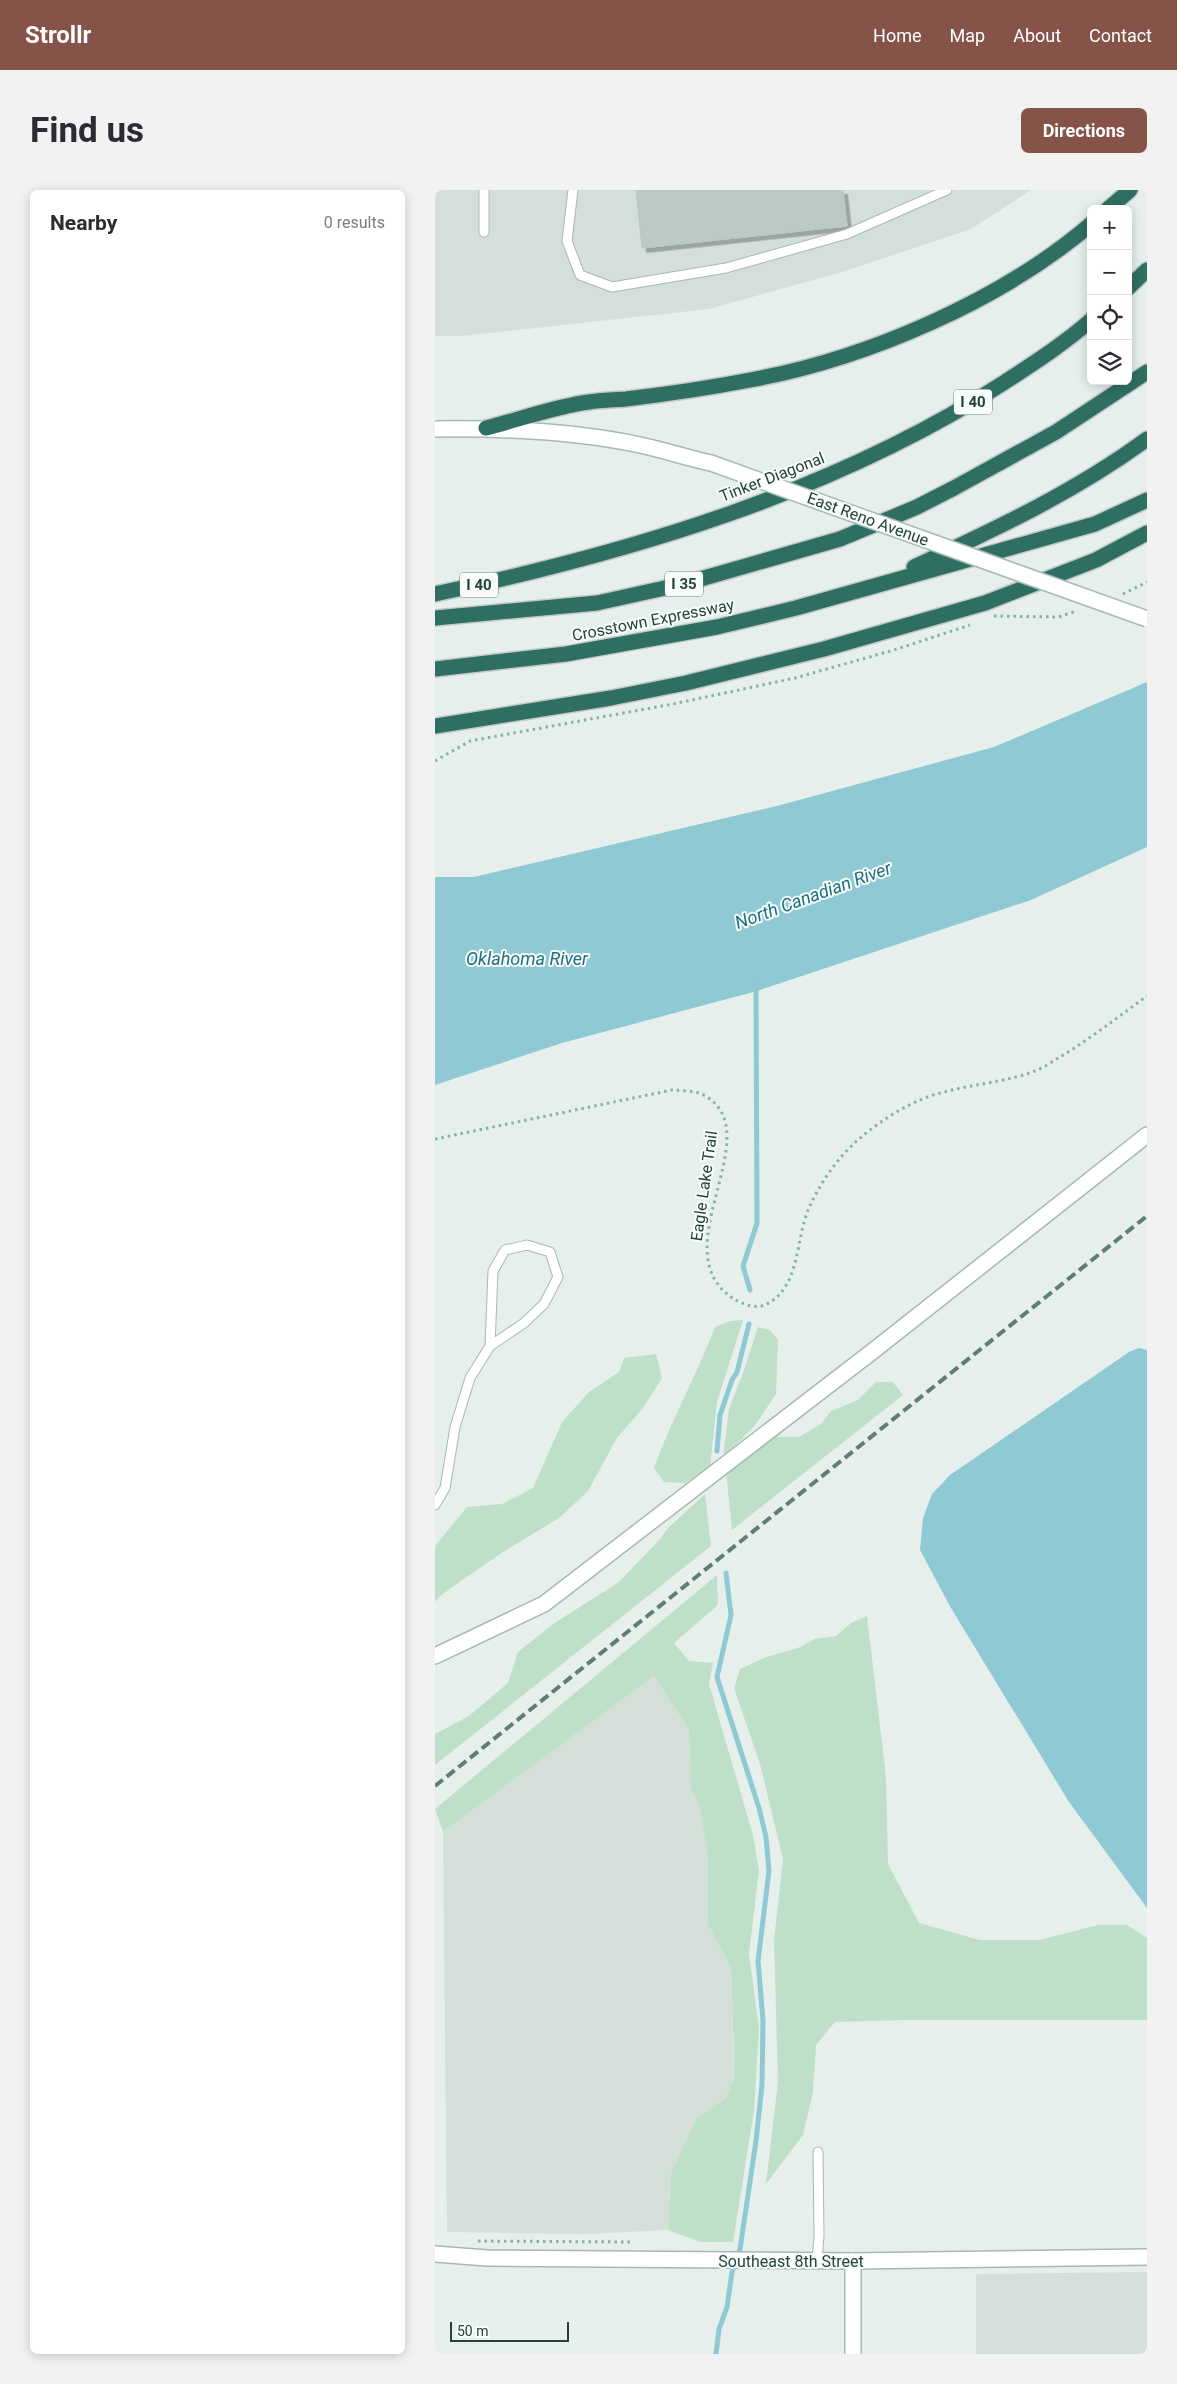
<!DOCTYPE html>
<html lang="en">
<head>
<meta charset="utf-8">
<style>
  body { margin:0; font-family:Roboto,sans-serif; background:#f2f2f3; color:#2b2b33 }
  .controls { position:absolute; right:15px; top:15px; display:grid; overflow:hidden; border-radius:8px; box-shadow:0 2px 12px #0003 }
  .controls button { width:45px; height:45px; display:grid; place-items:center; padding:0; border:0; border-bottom:1px solid #e1e1e2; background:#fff; color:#2b2b33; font:25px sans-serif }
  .scale { position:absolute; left:15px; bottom:12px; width:119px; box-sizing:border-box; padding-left:5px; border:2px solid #24423a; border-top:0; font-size:14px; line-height:18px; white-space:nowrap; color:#24423a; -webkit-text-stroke:4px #f7fbf9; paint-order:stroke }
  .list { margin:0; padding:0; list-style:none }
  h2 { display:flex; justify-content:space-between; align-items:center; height:65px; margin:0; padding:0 20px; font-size:21px }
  h2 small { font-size:16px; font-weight:400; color:#7c7c81 }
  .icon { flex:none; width:28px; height:28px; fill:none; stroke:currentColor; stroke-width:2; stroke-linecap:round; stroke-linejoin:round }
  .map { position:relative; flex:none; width:712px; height:2164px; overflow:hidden; border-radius:8px }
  header { display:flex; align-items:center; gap:30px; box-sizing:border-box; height:70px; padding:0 25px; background:#855347; color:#fff }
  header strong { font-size:24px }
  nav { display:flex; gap:28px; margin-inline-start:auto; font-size:18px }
  .intro { display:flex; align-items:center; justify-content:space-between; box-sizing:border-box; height:120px; padding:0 30px }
  h1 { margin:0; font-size:35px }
  .button { padding:12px 22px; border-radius:8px; background:#855347; color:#fff; font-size:18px; font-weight:700 }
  main { display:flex; gap:30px; padding:0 30px }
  aside { flex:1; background:#fff; border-radius:8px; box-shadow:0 2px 12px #0003 }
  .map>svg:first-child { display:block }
  .built { fill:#d4dfda }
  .green { fill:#bfe0c8 }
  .water { fill:#8ec9d4 }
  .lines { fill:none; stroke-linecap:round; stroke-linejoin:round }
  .stream { stroke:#8ec9d4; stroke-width:5 }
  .building { fill:#bbcac4; stroke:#b8c9c2; filter:url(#shadow) }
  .lane-casing { stroke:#a8b8b2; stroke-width:11 }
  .street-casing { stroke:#a8b8b2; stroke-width:18 }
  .secondary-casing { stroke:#a4bbb3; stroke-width:18 }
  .highway-casing { stroke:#c2cac8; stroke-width:18 }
  .path { stroke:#86b3a5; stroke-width:3; stroke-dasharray:2.5 4; stroke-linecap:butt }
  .lane { stroke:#fff; stroke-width:9 }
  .street { stroke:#fff; stroke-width:15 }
  .secondary { stroke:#fff; stroke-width:15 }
  .highway { stroke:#2f6f62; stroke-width:15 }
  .rail { stroke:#5f7d75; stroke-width:4; stroke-dasharray:10 5; stroke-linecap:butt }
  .secondary-bridge-casing { stroke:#a4bbb3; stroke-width:18; stroke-linecap:butt }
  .secondary-bridge { stroke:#fff; stroke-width:15 }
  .labels { text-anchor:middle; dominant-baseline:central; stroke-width:4; stroke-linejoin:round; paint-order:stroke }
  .shield { fill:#f7fbf9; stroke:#637a73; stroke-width:1 }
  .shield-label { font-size:15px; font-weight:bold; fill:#24423a }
  .street-label { font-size:16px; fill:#24423a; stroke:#f7fbf9 }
  .water-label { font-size:18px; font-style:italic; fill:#1c6f80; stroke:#f7fbf9 }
</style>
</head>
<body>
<header>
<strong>Strollr</strong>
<nav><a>Home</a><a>Map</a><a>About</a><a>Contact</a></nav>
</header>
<div class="intro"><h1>Find us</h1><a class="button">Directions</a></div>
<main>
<aside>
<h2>Nearby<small>0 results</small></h2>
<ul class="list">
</ul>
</aside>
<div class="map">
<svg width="712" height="2164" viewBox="0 0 712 2164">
  <defs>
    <filter id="shadow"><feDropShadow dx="4.5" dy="4.5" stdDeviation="0" flood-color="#0004"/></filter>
  </defs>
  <rect width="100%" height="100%" fill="#e6efeb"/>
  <g class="built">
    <polygon points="0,0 596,0 536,39 407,82 274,119 26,146 0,146"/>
    <polygon points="219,1486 254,1540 256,1600 264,1614 273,1667 273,1735 296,1777 299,1888 291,1908 261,1929 236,1983 233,2040 151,2044 12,2042 8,1642"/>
    <polygon points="712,2082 712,2164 541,2164 541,2084"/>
  </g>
  <g class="green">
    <path d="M308 1130 282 1212 275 1277 250 1293 229 1292 219 1278C236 1230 262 1185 280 1137L295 1131Z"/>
    <polygon points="323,1137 335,1140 343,1150 341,1204 321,1234 288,1268 294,1218 307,1186"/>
    <polygon points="221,1164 227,1188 208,1218 182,1248 153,1301 124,1328 65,1364 6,1405 0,1412 0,1356 32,1317 67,1314 98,1298 127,1232 154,1202 184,1182 189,1168"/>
    <polygon points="441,1192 458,1192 468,1205 297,1340 291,1282 339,1247 364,1247 386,1234 396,1221 423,1210"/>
    <polygon points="270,1304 276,1356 0,1575 0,1544 34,1526 73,1493 83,1462 118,1434 184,1392 226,1348 232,1339"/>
    <polygon points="282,1385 283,1415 239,1453 254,1471 278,1473 274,1494 318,1645 324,1681 314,1763 324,1839 319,1921 298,2052 266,2052 233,2040 236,1983 261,1929 291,1908 299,1888 299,1866 296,1777 273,1735 273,1667 264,1614 256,1600 254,1540 219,1486 8,1642 0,1619"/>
    <polygon points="432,1426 451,1587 453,1674 484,1733 545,1750 604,1750 663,1735 692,1735 712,1748 712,1830 472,1830 400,1832 381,1855 378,1902 368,1945 331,1994 343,1892 339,1750 348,1669 325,1574 299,1498 305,1479 331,1467 363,1458 380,1449 401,1446 416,1433"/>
  </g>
  <g class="water">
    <polygon points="712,492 712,657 596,710 322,801 127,853 0,895 0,687 39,687 342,616 559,557"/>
    <polygon points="704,1158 712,1160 712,1718 634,1612 516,1418 485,1360 488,1328 497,1304 515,1285 694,1162"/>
  </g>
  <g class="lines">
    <g class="stream">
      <polyline points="315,1100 308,1076 322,1033 321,796"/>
      <polyline points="282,1261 285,1225 297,1190 302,1182 314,1134"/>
      <polyline points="281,2164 284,2139 292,2117 297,2082 305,2059 321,1951 327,1895 328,1830 323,1771 334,1681 331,1647 324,1618 282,1487 296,1425 291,1383"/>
    </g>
  </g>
  <polygon class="building" points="201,0 408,0 412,36 207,58"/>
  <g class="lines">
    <defs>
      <g id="lane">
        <polyline points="49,0 49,42"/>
        <polyline points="138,0 132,51 145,85 177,97 291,78 412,44 512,0"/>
        <polyline points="0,1315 10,1298 20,1237 35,1188 55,1156 89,1133 109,1114 123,1087 115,1062 92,1055 70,1060 58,1081 55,1156"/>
        <polyline points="382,2071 384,2046 383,1962"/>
      </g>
      <g id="street">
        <polyline points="0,1466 109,1414 438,1161 712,945"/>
        <polyline points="0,2064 52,2068 418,2071 712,2067"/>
        <polyline points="418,2164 418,2071"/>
      </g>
      <path id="secondary" d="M0 239C68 238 138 241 205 255 229 260 252 268 276 273"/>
      <g id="highway">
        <polyline points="673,19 695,0"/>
        <polyline points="693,98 712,80"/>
        <path d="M51 238C83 230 121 216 154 212 166 210 179 210 191 209 233 204 274 198 315 190 431 169 566 111 656 34"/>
        <path d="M479 377C560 339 640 302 712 249"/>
        <path d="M0 404C198 362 399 302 570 192 599 173 630 153 656 130"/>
        <polyline points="0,428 162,413 248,394 405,349 482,317 519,298 621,242 712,182"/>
        <polyline points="0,479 131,464 282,437 361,418 660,334 712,310"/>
        <polyline points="0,536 176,508 251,493 389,459 550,413 661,370 712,343"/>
      </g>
    </defs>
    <use href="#lane" class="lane-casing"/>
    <use href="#street" class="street-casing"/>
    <use href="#secondary" class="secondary-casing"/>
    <use href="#highway" class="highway-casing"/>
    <g class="path">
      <polyline points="688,404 712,392"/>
      <polyline points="559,426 623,427 642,421"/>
      <polyline points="0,571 35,551 238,514 360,488 459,460 535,435"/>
      <path d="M0 949 237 900C248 901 262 900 272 907 334 947 225 1062 299 1109 307 1114 320 1119 330 1115 366 1098 360 1049 374 1018 385 993 403 967 424 949 447 929 479 909 509 902 539 894 571 892 600 881 609 878 617 871 625 867 655 849 683 827 712 806"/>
      <polyline points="43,2051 197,2052"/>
    </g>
    <use href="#lane" class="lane"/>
    <use href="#street" class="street"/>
    <use href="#secondary" class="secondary"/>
    <use href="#highway" class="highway"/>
    <polyline class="rail" points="0,1596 712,1026"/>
    <defs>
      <polyline id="secondary-bridge" points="276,273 712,429"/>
    </defs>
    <use href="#secondary-bridge" class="secondary-bridge-casing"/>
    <use href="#secondary-bridge" class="secondary-bridge"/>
  </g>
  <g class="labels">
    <g class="shield">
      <rect x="519" y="199.5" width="38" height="25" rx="4"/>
      <rect x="230" y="381.5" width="38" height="25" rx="4"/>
      <rect x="25" y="382.5" width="38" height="25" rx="4"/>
    </g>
    <g class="shield-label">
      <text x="538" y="212">I 40</text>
      <text x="249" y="394">I 35</text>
      <text x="44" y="395">I 40</text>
    </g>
    <g class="street-label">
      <text transform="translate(337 287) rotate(-21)">Tinker Diagonal</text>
      <text transform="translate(433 329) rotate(20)">East Reno Avenue</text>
      <text transform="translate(218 430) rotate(-11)">Crosstown Expressway</text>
      <text transform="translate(269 996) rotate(-82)">Eagle Lake Trail</text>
      <text x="356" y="2071">Southeast 8th Street</text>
    </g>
    <g class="water-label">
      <text transform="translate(378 705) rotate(-20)">North Canadian River</text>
      <text x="92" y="768">Oklahoma River</text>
    </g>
  </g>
</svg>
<div class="controls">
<button>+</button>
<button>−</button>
<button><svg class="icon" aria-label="locate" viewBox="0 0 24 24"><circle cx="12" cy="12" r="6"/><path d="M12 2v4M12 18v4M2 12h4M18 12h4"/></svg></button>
<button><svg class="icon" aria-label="layers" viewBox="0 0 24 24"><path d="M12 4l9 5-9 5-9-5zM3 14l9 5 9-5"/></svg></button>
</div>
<div class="scale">50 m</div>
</div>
</main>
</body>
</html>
